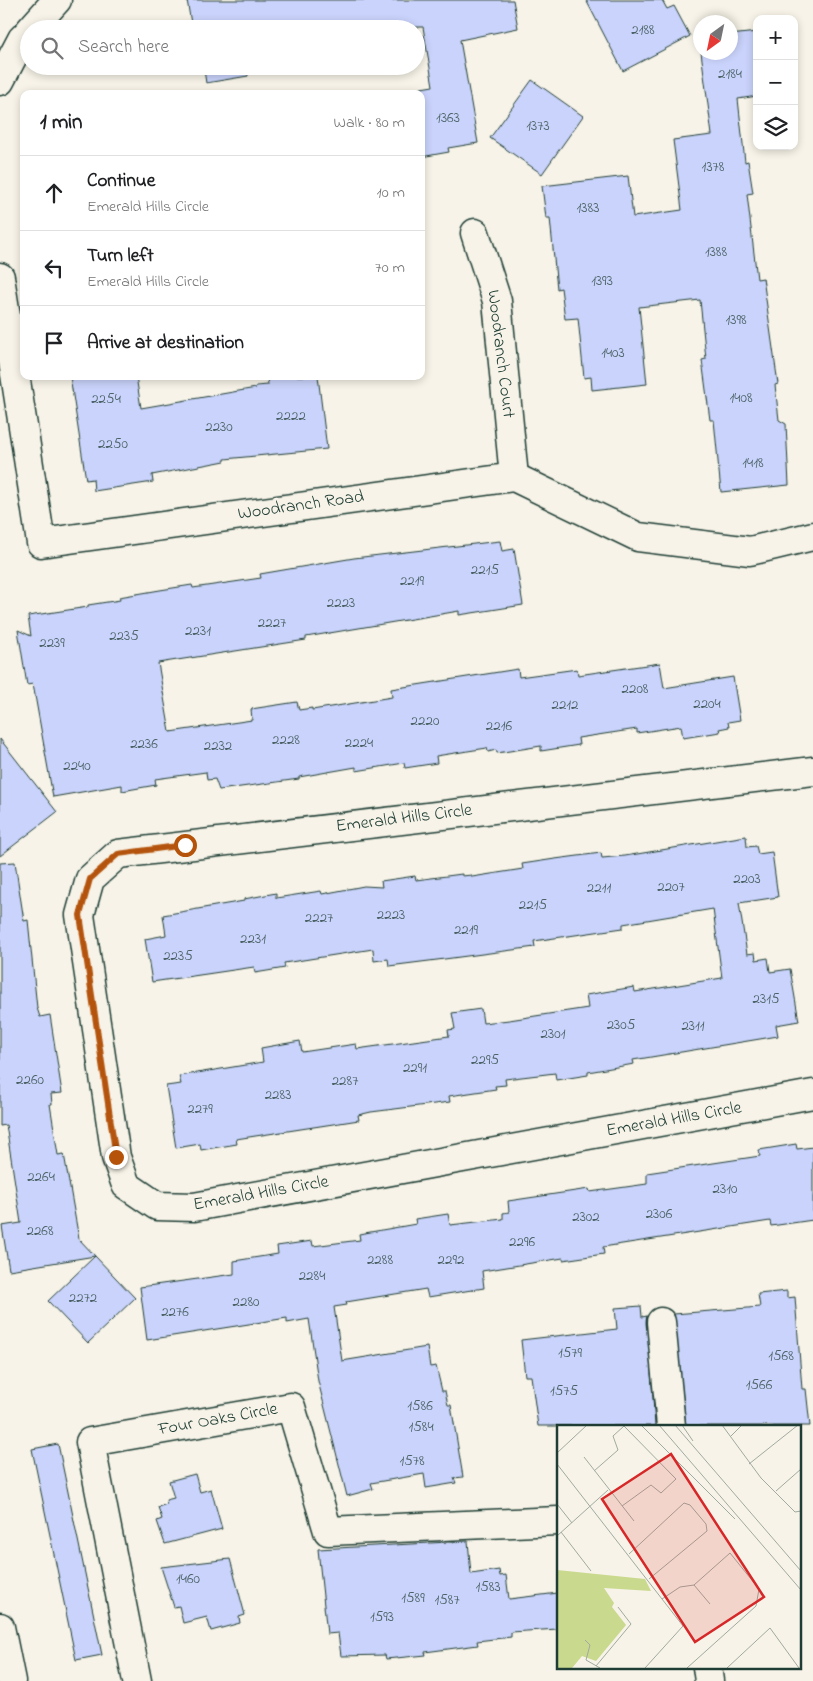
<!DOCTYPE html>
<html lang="en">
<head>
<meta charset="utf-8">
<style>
  body { margin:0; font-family:"Indie Flower",sans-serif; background:#f6f6f6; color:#202124 }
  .controls { position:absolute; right:15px; top:15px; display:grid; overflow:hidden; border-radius:10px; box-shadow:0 2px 8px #0003 }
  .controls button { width:45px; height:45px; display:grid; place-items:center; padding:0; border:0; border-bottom:1px solid #e0e0e0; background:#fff; color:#202124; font:25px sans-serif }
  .compass { position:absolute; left:693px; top:15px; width:45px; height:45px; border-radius:50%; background:#fff; box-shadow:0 2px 8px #0003; rotate:213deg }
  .stop { position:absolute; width:15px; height:15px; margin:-11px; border:4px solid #b45309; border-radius:50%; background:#fff }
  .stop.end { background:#b45309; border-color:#fff; box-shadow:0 1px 5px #0008 }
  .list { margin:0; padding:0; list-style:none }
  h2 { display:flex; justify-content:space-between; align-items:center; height:65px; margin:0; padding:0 20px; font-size:21px }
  h2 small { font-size:16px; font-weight:400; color:#757577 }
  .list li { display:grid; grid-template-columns:32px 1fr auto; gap:15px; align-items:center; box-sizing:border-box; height:75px; padding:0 20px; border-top:1px solid #e0e0e0 }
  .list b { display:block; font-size:19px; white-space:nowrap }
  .list p { margin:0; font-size:16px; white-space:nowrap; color:#757577 }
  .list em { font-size:16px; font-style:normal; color:#757577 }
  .icon { flex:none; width:28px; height:28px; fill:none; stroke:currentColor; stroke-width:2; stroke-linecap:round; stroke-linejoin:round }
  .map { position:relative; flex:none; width:813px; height:1681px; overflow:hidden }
  .search { position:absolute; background:#fff; box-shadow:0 2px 8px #0003; left:20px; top:20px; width:405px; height:55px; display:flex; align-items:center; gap:12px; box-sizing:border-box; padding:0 18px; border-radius:28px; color:#757577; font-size:19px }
  .panel { position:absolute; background:#fff; box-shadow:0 2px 8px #0003; left:20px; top:90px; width:405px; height:290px; border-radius:10px }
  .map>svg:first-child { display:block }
  .building { fill:#cad3fb; stroke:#1f3d34 }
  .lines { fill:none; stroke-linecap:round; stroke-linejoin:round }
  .minor-casing { stroke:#1f3d34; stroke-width:31 }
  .highway-casing { stroke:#1f3d34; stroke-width:31 }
  .minor { stroke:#f7f3e8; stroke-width:28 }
  .highway { stroke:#f7f3e8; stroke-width:28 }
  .route { stroke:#b45309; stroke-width:6 }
  .labels { text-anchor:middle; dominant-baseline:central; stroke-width:5; stroke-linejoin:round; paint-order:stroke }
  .number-label { font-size:15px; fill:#4a6266 }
  .street-label { font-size:18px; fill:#1f3d34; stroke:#f7f3e8 }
  .inset-road { fill:none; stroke:#a1aaa0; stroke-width:1 }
  .view { fill:#d62828; fill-opacity:0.15; stroke:#d62828; stroke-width:2.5 }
  .inset-edge { fill:none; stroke:#1f3d34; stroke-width:2.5 }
</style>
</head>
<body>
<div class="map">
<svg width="813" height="1681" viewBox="0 0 813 1681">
  <rect width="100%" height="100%" fill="#f7f3e8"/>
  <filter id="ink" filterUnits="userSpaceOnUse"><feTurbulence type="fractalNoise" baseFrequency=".02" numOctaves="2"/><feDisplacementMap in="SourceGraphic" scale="10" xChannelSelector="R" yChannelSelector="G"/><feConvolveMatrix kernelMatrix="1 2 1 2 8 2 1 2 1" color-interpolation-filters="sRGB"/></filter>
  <g filter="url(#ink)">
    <g class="building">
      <polygon points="187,0 513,0 518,28 460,40 478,143 448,148 449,152 421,157 421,88 433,86 423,27 192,29"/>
      <polygon points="586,0 662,0 667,9 674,6 690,36 623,71"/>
      <polygon points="757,32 757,96 738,99 745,162 748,161 753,193 747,194 757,279 763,278 778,384 775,385 779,420 786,424 789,485 721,492 714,420 710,420 702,360 706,359 700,300 639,307 647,384 592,390 591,377 584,378 578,318 565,319 561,288 557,289 550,218 546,218 542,186 628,176 633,217 682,210 673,140 712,135 701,52 730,52 730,35"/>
      <polygon points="198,66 247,66 248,76 206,83 204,70 198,71"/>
      <polygon points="532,80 583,116 542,174 490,138"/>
      <polygon points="70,376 136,376 141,408 256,388 256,386 268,385 267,376 318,376 327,449 225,459 225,461 152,475 153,482 94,491 93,479 86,480"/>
      <polygon points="500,541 502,551 514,549 523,605 459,615 459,611 306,637 306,640 158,663 170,732 252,720 251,709 297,702 299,710 312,708 312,710 392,697 391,689 518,669 519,677 577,669 578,675 660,663 664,688 733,677 740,720 728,722 729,727 719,729 720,732 683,738 681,726 637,733 637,729 578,738 579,745 541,751 541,746 497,753 496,750 488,752 487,748 436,756 437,763 405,768 404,763 356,771 356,767 299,777 299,779 219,790 215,779 207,780 206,772 155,779 156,785 122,791 122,785 53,797 33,684 27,685 18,630 31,636 28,616 88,607 88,605 120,600 119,597 160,590 192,585 193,588 261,578 260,574 354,558"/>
      <polygon points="0,739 57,812 0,856"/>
      <polygon points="746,836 747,847 756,846 758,854 772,852 778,897 739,903 747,954 755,953 756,960 768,958 770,972 790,969 799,1021 776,1025 778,1036 633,1060 634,1064 588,1072 588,1075 556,1080 555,1073 505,1079 506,1085 495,1086 496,1089 449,1096 450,1102 371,1112 358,1115 359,1120 236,1139 237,1144 201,1150 200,1144 176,1148 166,1086 181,1084 179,1076 263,1062 261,1048 300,1041 302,1052 356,1044 357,1049 449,1036 448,1030 455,1029 452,1013 481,1009 483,1023 509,1020 588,1008 586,995 634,987 635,992 722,978 713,909 623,924 623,928 534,941 535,947 437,960 389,966 388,959 374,961 373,949 284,963 285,968 255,973 254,967 152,982 145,939 166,935 163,915 244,901 244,899 276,893 276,898 321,891 322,894 364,886 382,887 381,881 415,876 416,880 462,874 462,876 472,875 472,877 523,869 522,864 555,859 601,853 602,858 625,856"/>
      <polygon points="15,862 24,921 28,920 37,1008 40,1017 50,1015 62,1093 51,1094 52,1104 50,1104 58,1155 64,1154 79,1239 95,1256 9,1270 2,1226 21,1223 6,1125 0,1126 0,863"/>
      <polygon points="796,1144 797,1149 813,1147 813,1220 771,1226 770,1221 603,1247 604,1254 563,1260 563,1258 482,1271 484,1288 428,1297 426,1289 346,1302 347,1305 334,1307 342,1361 427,1347 430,1367 436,1366 442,1391 445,1391 448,1405 451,1405 463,1477 454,1478 456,1483 426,1488 424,1474 371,1483 373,1489 347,1496 318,1381 309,1319 287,1323 287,1318 147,1340 140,1287 234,1274 234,1261 278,1254 277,1246 312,1241 313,1246 360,1240 359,1234 416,1224 415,1219 448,1214 450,1225 503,1219 503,1213 509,1212 508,1201 589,1189 590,1192 647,1184 647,1173 760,1156 759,1150"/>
      <polygon points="95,1256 135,1298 88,1343 48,1301"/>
      <polygon points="787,1291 787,1298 795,1297 802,1389 806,1389 810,1426 686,1426 674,1314 760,1307 758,1294"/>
      <polygon points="641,1306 642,1317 647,1316 655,1426 538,1426 531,1376 525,1376 521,1340 617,1329 615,1308"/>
      <polygon points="58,1444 102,1655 76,1660 32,1449"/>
      <polygon points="195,1474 200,1492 211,1489 222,1529 165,1544 157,1521 162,1519 158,1507 167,1504 166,1500 174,1498 169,1481"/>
      <polygon points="468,1541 471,1574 499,1570 500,1576 506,1575 509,1599 558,1593 558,1629 511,1632 511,1637 477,1641 478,1645 425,1652 426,1655 386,1659 385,1655 341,1656 338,1633 327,1634 318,1549"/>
      <polygon points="230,1559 245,1615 239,1617 240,1623 211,1631 207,1617 183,1623 179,1606 174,1607 161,1567"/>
    </g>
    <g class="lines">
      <defs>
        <g id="minor">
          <polyline points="31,29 57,0"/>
          <polyline points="0,81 22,39 29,32"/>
          <polyline points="475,233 497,301 514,477"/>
          <polyline points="0,277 41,543 514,477 638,537 750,551 813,536"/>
          <polyline points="813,771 118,854 90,879 80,915 116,1157 126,1185 157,1206 194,1207 813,1094"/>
          <polyline points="661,1322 671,1426"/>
          <polyline points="707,1667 709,1681"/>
          <polyline points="137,1681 90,1442 291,1407 328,1531 558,1521"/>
        </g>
        <polyline id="highway" points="0,1627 11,1681"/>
      </defs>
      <use href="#minor" class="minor-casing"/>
      <use href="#highway" class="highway-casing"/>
      <use href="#minor" class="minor"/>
      <use href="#highway" class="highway"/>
    </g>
  </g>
  <g class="lines" filter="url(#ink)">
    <polyline class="route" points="116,1157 80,915 90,879 118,854 185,845"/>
  </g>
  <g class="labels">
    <g class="number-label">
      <text x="643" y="30">2188</text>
      <text x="730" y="74">2184</text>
      <text x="448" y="118">1363</text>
      <text x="538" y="126">1373</text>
      <text x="713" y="167">1378</text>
      <text x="588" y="208">1383</text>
      <text x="716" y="252">1388</text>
      <text x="602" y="281">1393</text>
      <text x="736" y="320">1398</text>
      <text x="613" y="353">1403</text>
      <text x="741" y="398">1408</text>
      <text x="106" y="399">2254</text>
      <text x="291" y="416">2222</text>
      <text x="219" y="427">2230</text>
      <text x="113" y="444">2250</text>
      <text x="753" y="463">1418</text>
      <text x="485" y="570">2215</text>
      <text x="412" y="581">2219</text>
      <text x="341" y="603">2223</text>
      <text x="272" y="623">2227</text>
      <text x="198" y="631">2231</text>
      <text x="124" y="636">2235</text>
      <text x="52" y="643">2239</text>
      <text x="635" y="689">2208</text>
      <text x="707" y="704">2204</text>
      <text x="565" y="705">2212</text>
      <text x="425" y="721">2220</text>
      <text x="499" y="726">2216</text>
      <text x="286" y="740">2228</text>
      <text x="359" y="743">2224</text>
      <text x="144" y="744">2236</text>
      <text x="218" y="746">2232</text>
      <text x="77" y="766">2240</text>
      <text x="747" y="879">2203</text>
      <text x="671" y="887">2207</text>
      <text x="599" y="888">2211</text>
      <text x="533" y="905">2215</text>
      <text x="391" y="915">2223</text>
      <text x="319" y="918">2227</text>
      <text x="466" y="930">2219</text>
      <text x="253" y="939">2231</text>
      <text x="178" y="956">2235</text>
      <text x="766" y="999">2315</text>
      <text x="621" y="1025">2305</text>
      <text x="693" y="1026">2311</text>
      <text x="553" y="1034">2301</text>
      <text x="485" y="1060">2295</text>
      <text x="415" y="1068">2291</text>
      <text x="30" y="1080">2260</text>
      <text x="345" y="1081">2287</text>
      <text x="278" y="1095">2283</text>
      <text x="200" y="1109">2279</text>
      <text x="41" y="1177">2264</text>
      <text x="725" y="1189">2310</text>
      <text x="659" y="1214">2306</text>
      <text x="586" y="1217">2302</text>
      <text x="40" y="1231">2268</text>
      <text x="522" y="1242">2296</text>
      <text x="380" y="1260">2288</text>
      <text x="451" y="1260">2292</text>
      <text x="312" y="1276">2284</text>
      <text x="83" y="1298">2272</text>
      <text x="246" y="1302">2280</text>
      <text x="175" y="1312">2276</text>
      <text x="570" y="1353">1579</text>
      <text x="781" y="1356">1568</text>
      <text x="759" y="1385">1566</text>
      <text x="564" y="1391">1575</text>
      <text x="420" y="1406">1586</text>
      <text x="421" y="1427">1584</text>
      <text x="412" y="1461">1578</text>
      <text x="188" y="1579">1460</text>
      <text x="488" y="1587">1583</text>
      <text x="413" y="1598">1589</text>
      <text x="447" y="1600">1587</text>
      <text x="382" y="1617">1593</text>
    </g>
    <g class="street-label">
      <text transform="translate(500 354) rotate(83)">Woodranch Court</text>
      <text transform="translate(301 506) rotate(-8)">Woodranch Road</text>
      <text transform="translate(404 819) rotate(-7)">Emerald Hills Circle</text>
      <text transform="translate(674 1120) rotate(-10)">Emerald Hills Circle</text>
      <text transform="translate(261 1194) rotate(-10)">Emerald Hills Circle</text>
      <text transform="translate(218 1420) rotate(-10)">Four Oaks Circle</text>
    </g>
  </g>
  <g transform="translate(557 1425)">
    <rect width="244" height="244" fill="#f7f3e8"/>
    <path d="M0 145 88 154 94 166 47 163 57 178 55 182 69 200 39 236 25 231 15 243H0Z" fill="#c9d98d"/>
    <path class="inset-road" d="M84 0 178 94M102 0 244 165M118 0 244 146M125 0 136 16M165 0 204 53 238 87 244 86M174 11 185 0M0 28 30 0M27 32 77 96M0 39 126 201 88 243M192 39 241 0M37 46 61 25 56 11 67 1 119 54 104 68 94 60 65 81M219 66 244 44M0 79 15 98M4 107 34 146M0 111 51 65M72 129 127 78 133 80 149 99 150 106 92 154M137 160 153 179M105 174 123 162 137 160 173 128 202 164 199 181 130 243M28 215 33 220 29 235M29 235 43 243M39 241 74 199 61 182M170 243 213 203 242 243"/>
    <path class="view" d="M114 29 207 172 138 217 45 74Z"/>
    <rect width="244" height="244" class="inset-edge"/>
  </g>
</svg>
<div class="controls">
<button>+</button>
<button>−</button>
<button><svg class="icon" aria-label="layers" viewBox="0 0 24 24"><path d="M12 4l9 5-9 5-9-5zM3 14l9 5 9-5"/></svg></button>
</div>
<svg class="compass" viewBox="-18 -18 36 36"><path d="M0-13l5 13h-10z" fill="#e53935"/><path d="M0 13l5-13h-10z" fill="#757577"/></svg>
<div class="stop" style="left:185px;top:845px"></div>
<div class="stop end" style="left:116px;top:1157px"></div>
<div class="search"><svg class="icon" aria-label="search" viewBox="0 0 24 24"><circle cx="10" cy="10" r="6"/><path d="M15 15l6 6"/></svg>Search here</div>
<section class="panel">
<h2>1 min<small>Walk · 80 m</small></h2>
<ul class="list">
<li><svg class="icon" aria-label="ahead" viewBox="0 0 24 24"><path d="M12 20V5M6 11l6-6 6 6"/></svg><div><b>Continue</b><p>Emerald Hills Circle</p></div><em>10 m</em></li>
<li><svg class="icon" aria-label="left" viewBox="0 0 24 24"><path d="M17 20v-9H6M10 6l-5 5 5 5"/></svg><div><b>Turn left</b><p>Emerald Hills Circle</p></div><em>70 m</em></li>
<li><svg class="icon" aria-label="arrive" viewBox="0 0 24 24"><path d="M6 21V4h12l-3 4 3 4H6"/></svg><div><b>Arrive at destination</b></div></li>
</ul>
</section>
</div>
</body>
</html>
